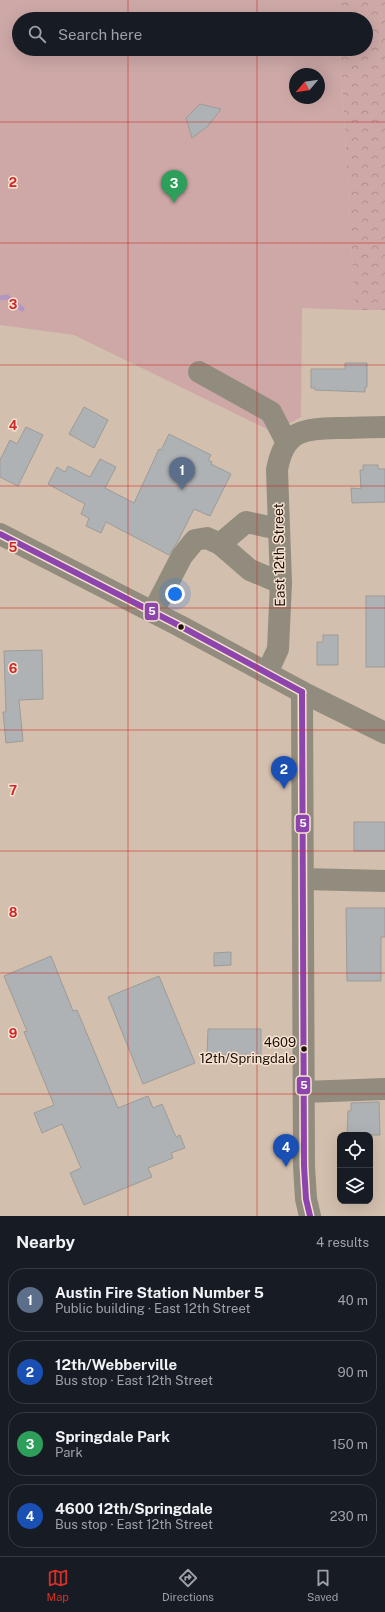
<!DOCTYPE html>
<html lang="en">
<head>
<meta charset="utf-8">
<style>
  body { margin:0; font-family:"Public Sans",sans-serif; background:#242831; color:#f1f3f6 }
  .controls { position:absolute; right:12px; bottom:12px; display:grid; overflow:hidden; border-radius:8px; box-shadow:0 4px 16px #0002 }
  .controls button { width:36px; height:36px; display:grid; place-items:center; padding:0; border:0; border-bottom:1px solid #363941; background:#171b24; color:#f1f3f6; font:20px sans-serif }
  .compass { position:absolute; left:289px; top:68px; width:36px; height:36px; border-radius:50%; background:#171b24; box-shadow:0 4px 16px #0002; rotate:241deg }
  .you { position:absolute; left:175px; top:594px; width:14px; height:14px; margin:-10px; border:3px solid #fff; border-radius:50%; background:#1a73e8; box-shadow:0 0 0 6px #1a73e833 }
  .badge { display:grid; place-items:center; width:26px; height:26px; border-radius:50%; background:#d93025; color:#fff; font-size:13px; font-weight:700 }
  .pin { position:absolute; translate:-50% -33px; filter:drop-shadow(0 1px 2px #0008) }
  .pin::after { content:''; position:absolute; top:21px; width:14px; height:12px; background:inherit; clip-path:polygon(0 0,100% 0,50% 100%) }
  .list { margin:0; padding:0; list-style:none }
  h2 { display:flex; justify-content:space-between; align-items:center; height:52px; margin:0; padding:0 16px; font-size:17px }
  h2 small { font-size:13px; font-weight:400; color:#9ea1a6 }
  .list li { display:grid; grid-template-columns:26px 1fr auto; gap:12px; align-items:center; box-sizing:border-box; height:64px; margin:0 8px 8px; padding:0 8px; border:1px solid #363941; border-radius:16px }
  .list b { display:block; font-size:15px; white-space:nowrap }
  .list p { margin:0; font-size:13px; white-space:nowrap; color:#9ea1a6 }
  .list em { font-size:13px; font-style:normal; color:#9ea1a6 }
  .icon { flex:none; width:22px; height:22px; fill:none; stroke:currentColor; stroke-width:2; stroke-linecap:round; stroke-linejoin:round }
  .map { position:relative; flex:none; width:385px; height:1216px; overflow:hidden }
  .search { position:absolute; background:#171b24; box-shadow:0 4px 16px #0002; left:12px; right:12px; top:12px; height:44px; display:flex; align-items:center; gap:10px; box-sizing:border-box; padding:0 14px; border-radius:22px; color:#9ea1a6; font-size:15px }
  .sheet { height:340px; background:#171b24 }
  nav { display:flex; justify-content:space-around; align-items:center; box-sizing:border-box; height:56px; border-top:1px solid #363941; background:#171b24; font-size:11px; color:#9ea1a6 }
  nav a { display:grid; justify-items:center; gap:2px }
  nav .on { color:#d93025 }
  .map>svg:first-child { display:block }
  .forest { fill:url(#forest-crowns) }
  .park { fill:#cda8a7; fill-rule:evenodd }
  .lines { fill:none; stroke-linecap:round; stroke-linejoin:round }
  .stream { stroke:#b298c1; stroke-width:5 }
  .building { fill:#aeb2b4; stroke:#9d9b98 }
  .minor { stroke:#928c7e; stroke-width:22 }
  .bus-1-casing { stroke:#f5e2d2; stroke-width:9 }
  .bus-1 { stroke:#8e44ad; stroke-width:6 }
  .grid { fill:none; stroke:#cd2726; stroke-width:1; stroke-opacity:0.55 }
  .bus-dot { fill:#1c0f04; stroke:#f5e2d2; stroke-width:1.5 }
  .labels { text-anchor:middle; dominant-baseline:central; stroke-width:3; stroke-linejoin:round; paint-order:stroke }
  .bus-label { font-size:13px; fill:#1c0f04; stroke:#f5e2d2; text-anchor:end }
  .street-label { font-size:14px; fill:#1c0f04; stroke:#f5e2d2 }
  .grid-label { font-size:13px; text-anchor:middle; font-weight:bold; fill:#cd2726; stroke:#f5e2d2; stroke-width:3; stroke-linejoin:round; paint-order:stroke }
  .line-badge { stroke:#f5e2d2; stroke-width:1.5 }
  .badge-label { font-size:11px; text-anchor:middle; font-weight:bold; fill:#fff }
</style>
</head>
<body>
<div class="map">
<svg width="385" height="1216" viewBox="0 0 385 1216">
  <defs>
    <pattern id="forest-crowns" width="20" height="18" patternUnits="userSpaceOnUse"><rect width="20" height="18" fill="#cda8a7"/><path d="M2 6a3 3 0 1 1 6 0M12 15a3 3 0 1 1 6 0" fill="none" stroke="#af8f8e"/></pattern>
  </defs>
  <rect width="100%" height="100%" fill="#d3bfad"/>
  <polygon class="forest" points="338,0 385,0 385,310 355,310 340,49 366,49 366,19 339,19"/>
  <path class="park" d="M0 0H338L339 19H19V49H340L355 310 302 308 301 417 273 432 74 335 0 325ZM295 74H319V98H295Z"/>
  <g class="lines">
    <polyline class="stream" points="0,298 7,297 22,309"/>
  </g>
  <g class="building">
    <polygon points="200,104 221,109 208,126 192,138 186,118"/>
    <polygon points="345,363 367,363 367,387 365,387 365,392 315,390 315,388 311,388 311,369 345,369"/>
    <polygon points="84,407 108,420 94,448 69,434"/>
    <polygon points="26,427 43,435 18,486 0,477 0,460 10,440 17,444"/>
    <polygon points="169,434 211,455 208,460 212,462 211,464 231,474 210,516 194,509 178,541 169,555 106,522 101,533 86,526 89,518 81,514 85,504 48,484 57,467 65,472 68,466 90,477 100,459 116,467 105,488 134,503 159,449 161,450"/>
    <polygon points="363,465 378,465 378,469 385,469 385,502 352,503 351,488 361,489 360,470 363,470"/>
    <rect x="366" y="596" width="19" height="71"/>
    <polygon points="323,635 338,635 338,665 317,665 317,642 323,642"/>
    <polygon points="42,650 43,699 19,700 23,741 6,743 3,712 6,712 4,651"/>
    <rect x="354" y="822" width="31" height="29"/>
    <polygon points="346,908 385,908 385,937 381,937 381,981 347,981"/>
    <polygon points="231,952 231,965 214,966 214,953"/>
    <polygon points="51,956 73,1011 77,1010 118,1108 148,1096 153,1108 162,1104 176,1137 180,1135 185,1148 171,1153 173,1158 148,1168 152,1177 84,1205 70,1173 81,1168 62,1124 42,1133 34,1113 54,1105 24,1032 27,1031 4,976"/>
    <polygon points="159,976 195,1063 143,1084 108,997"/>
    <polygon points="208,1029 261,1029 261,1054 207,1055"/>
    <polygon points="379,1102 380,1135 347,1135 348,1111 351,1111 351,1103"/>
  </g>
  <g class="lines">
    <g class="minor">
      <polyline points="199,372 271,412 287,443"/>
      <polyline points="0,534 180,626 302,692 385,733"/>
      <polyline points="220,544 246,522 279,529"/>
      <polyline points="153,612 182,556 195,540 207,538 220,544 250,570 281,583"/>
      <path d="M267 673 278 649 281 583 277 470C284 430 303 429 338 428 354 428 369 427 385 427"/>
      <polyline points="302,692 304,1166 306,1199 310,1216"/>
      <polyline points="303,879 385,881"/>
      <polyline points="304,1092 385,1089"/>
    </g>
    <defs>
      <g id="bus-1">
        <polyline points="0,534 180,626 302,692"/>
        <polyline points="302,692 304,1166 306,1199 310,1216"/>
      </g>
    </defs>
    <use href="#bus-1" class="bus-1-casing"/>
    <use href="#bus-1" class="bus-1"/>
  </g>
  <path class="grid" d="M128 0V19M257 0V19M128 49V1216M257 49V1216M0 122H385M0 243H385M0 365H385M0 486H385M0 608H385M0 730H385M0 851H385M0 973H385M0 1094H385"/>
  <g class="bus-dot">
    <circle cx="181" cy="627" r="3.5"/>
    <circle cx="304" cy="1049" r="3.5"/>
  </g>
  <g class="labels">
    <g class="bus-label">
      <text x="296" y="1042">4609<tspan x="296" dy="16">12th/Springdale</tspan></text>
    </g>
    <g class="street-label">
      <text transform="translate(279 555) rotate(-91)">East 12th Street</text>
    </g>
  </g>
  <g class="grid-label">
    <text x="13" y="187">2</text>
    <text x="13" y="309">3</text>
    <text x="13" y="430">4</text>
    <text x="13" y="552">5</text>
    <text x="13" y="673">6</text>
    <text x="13" y="795">7</text>
    <text x="13" y="917">8</text>
    <text x="13" y="1038">9</text>
  </g>
  <g class="line-badge">
    <rect x="144" y="602" width="15" height="19" rx="4" fill="#8e44ad"/>
    <rect x="295" y="814" width="15" height="19" rx="4" fill="#8e44ad"/>
    <rect x="296" y="1076" width="15" height="19" rx="4" fill="#8e44ad"/>
  </g>
  <g class="badge-label">
    <text x="152" y="615">5</text>
    <text x="303" y="827">5</text>
    <text x="304" y="1089">5</text>
  </g>
</svg>
<div class="controls">
<button><svg class="icon" aria-label="locate" viewBox="0 0 24 24"><circle cx="12" cy="12" r="6"/><path d="M12 2v4M12 18v4M2 12h4M18 12h4"/></svg></button>
<button><svg class="icon" aria-label="layers" viewBox="0 0 24 24"><path d="M12 4l9 5-9 5-9-5zM3 14l9 5 9-5"/></svg></button>
</div>
<svg class="compass" viewBox="-18 -18 36 36"><path d="M0-13l5 13h-10z" fill="#e53935"/><path d="M0 13l5-13h-10z" fill="#9ea1a6"/></svg>
<div class="you"></div>
<div class="pin badge" style="left:182px;top:490px;background:#5c6f8a">1</div>
<div class="pin badge" style="left:284px;top:789px;background:#1a4fb4">2</div>
<div class="pin badge" style="left:174px;top:203px;background:#2e9e5b">3</div>
<div class="pin badge" style="left:286px;top:1167px;background:#1a4fb4">4</div>
<div class="search"><svg class="icon" aria-label="search" viewBox="0 0 24 24"><circle cx="10" cy="10" r="6"/><path d="M15 15l6 6"/></svg>Search here</div>
</div>
<section class="sheet">
<h2>Nearby<small>4 results</small></h2>
<ul class="list">
<li><span class="badge" style="background:#5c6f8a">1</span><div><b>Austin Fire Station Number 5</b><p>Public building · East 12th Street</p></div><em>40 m</em></li>
<li><span class="badge" style="background:#1a4fb4">2</span><div><b>12th/Webberville</b><p>Bus stop · East 12th Street</p></div><em>90 m</em></li>
<li><span class="badge" style="background:#2e9e5b">3</span><div><b>Springdale Park</b><p>Park</p></div><em>150 m</em></li>
<li><span class="badge" style="background:#1a4fb4">4</span><div><b>4600 12th/Springdale</b><p>Bus stop · East 12th Street</p></div><em>230 m</em></li>
</ul>
</section>
<nav>
<a class="on"><svg class="icon" aria-label="map" viewBox="0 0 24 24"><path d="M3 6l6-2 6 2 6-2v14l-6 2-6-2-6 2zM9 4v14M15 6v14"/></svg>Map</a>
<a><svg class="icon" aria-label="directions" viewBox="0 0 24 24"><path d="M12 3l9 9-9 9-9-9zM9 14v-3h6M13 9l2 2-2 2"/></svg>Directions</a>
<a><svg class="icon" aria-label="saved" viewBox="0 0 24 24"><path d="M7 4h10v16l-5-4-5 4z"/></svg>Saved</a>
</nav>
</body>
</html>
